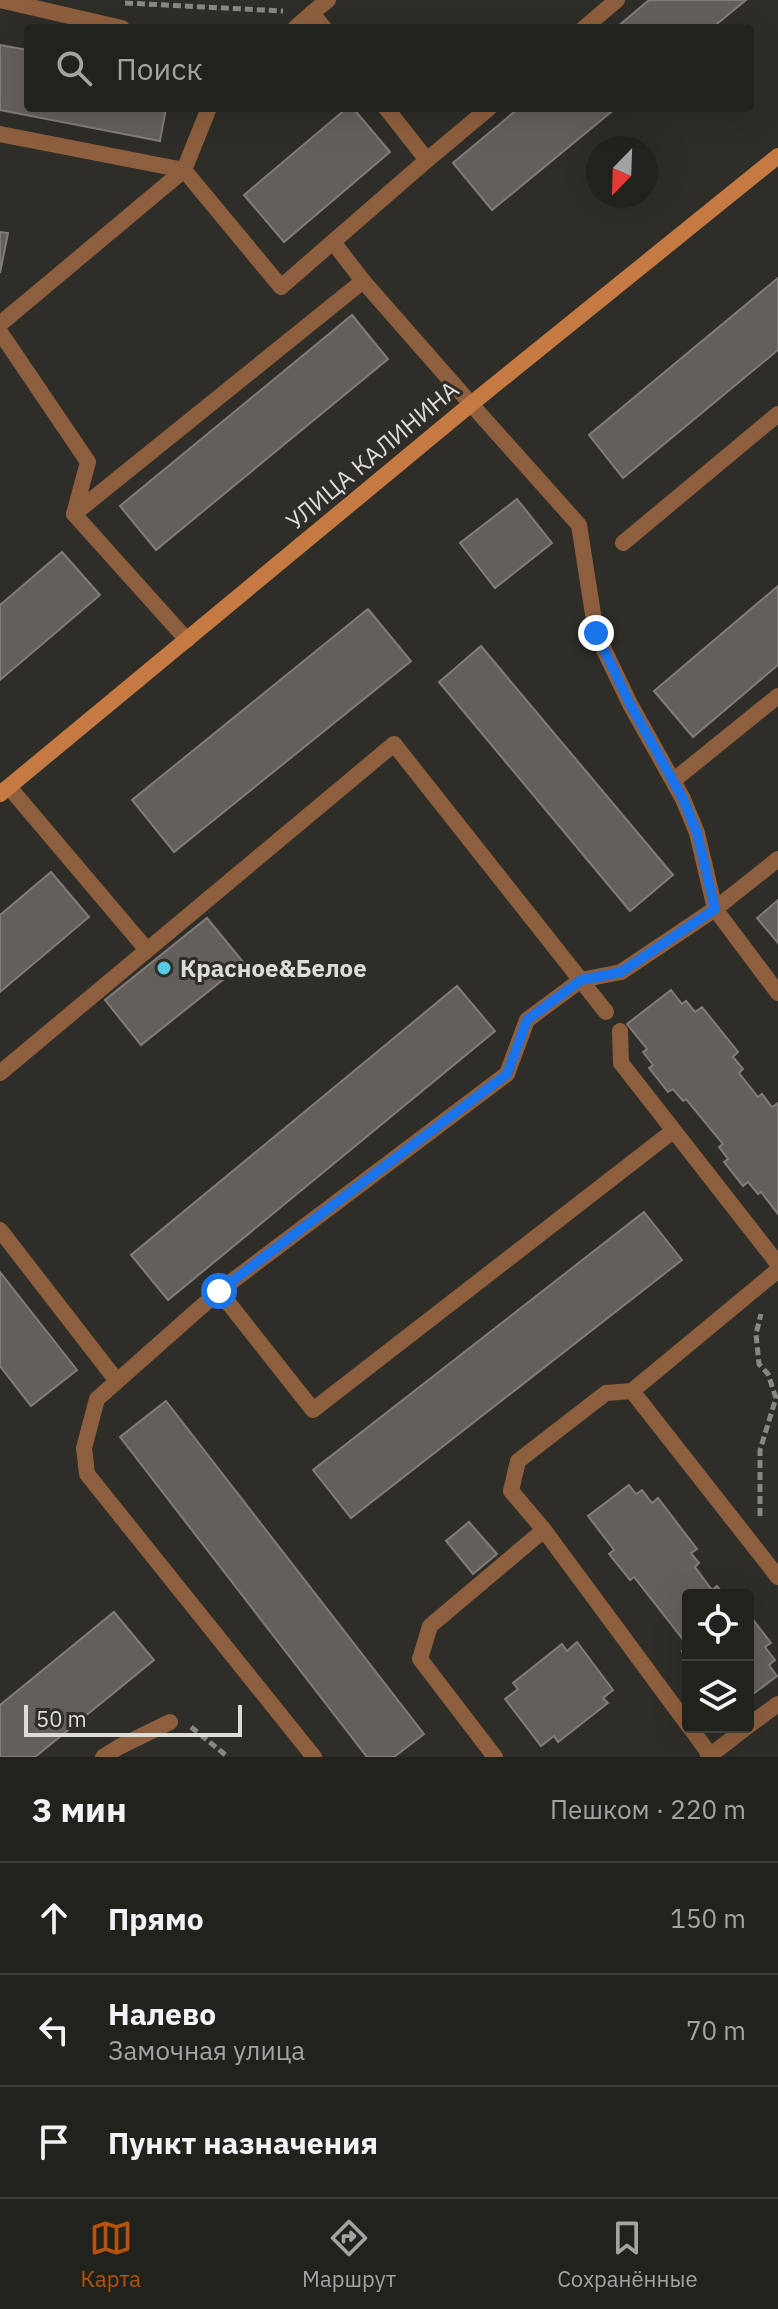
<!DOCTYPE html>
<html lang="ru">
<head>
<meta charset="utf-8">
<style>
  body { margin:0; font-family:"IBM Plex Sans",sans-serif; background:#2a2a26; color:#f1f3f6 }
  .controls { position:absolute; right:24px; bottom:24px; display:grid; overflow:hidden; border-radius:8px; box-shadow:0 8px 32px #0002 }
  .controls button { width:72px; height:72px; display:grid; place-items:center; padding:0; border:0; border-bottom:2px solid #3f3f3b; background:#22221d; color:#f1f3f6; font:40px sans-serif }
  .compass { position:absolute; left:586px; top:136px; width:72px; height:72px; border-radius:50%; background:#22221d; box-shadow:0 8px 32px #0002; rotate:203deg }
  .scale { position:absolute; left:24px; bottom:20px; width:218px; box-sizing:border-box; padding-left:8px; border:4px solid #dcdcd8; border-top:0; font-size:22px; line-height:28px; white-space:nowrap; color:#dcdcd8; -webkit-text-stroke:6px #2e2d27; paint-order:stroke }
  .stop { position:absolute; width:24px; height:24px; margin:-18px; border:6px solid #1a73e8; border-radius:50%; background:#fff }
  .stop.end { background:#1a73e8; border-color:#fff; box-shadow:0 2px 8px #0008 }
  .list { margin:0; padding:0; list-style:none }
  h2 { display:flex; justify-content:space-between; align-items:center; height:104px; margin:0; padding:0 32px; font-size:34px }
  h2 small { font-size:26px; font-weight:400; color:#a2a4a4 }
  .list li { display:grid; grid-template-columns:52px 1fr auto; gap:24px; align-items:center; box-sizing:border-box; height:112px; padding:0 32px; border-top:2px solid #3f3f3b }
  .list b { display:block; font-size:30px; white-space:nowrap }
  .list p { margin:0; font-size:26px; white-space:nowrap; color:#a2a4a4 }
  .list em { font-size:26px; font-style:normal; color:#a2a4a4 }
  .icon { flex:none; width:44px; height:44px; fill:none; stroke:currentColor; stroke-width:2; stroke-linecap:round; stroke-linejoin:round }
  .map { position:relative; flex:none; width:778px; height:1757px; overflow:hidden }
  .search { position:absolute; background:#22221d; box-shadow:0 8px 32px #0002; left:24px; right:24px; top:24px; height:88px; display:flex; align-items:center; gap:20px; box-sizing:border-box; padding:0 28px; border-radius:8px; color:#a2a4a4; font-size:30px }
  .sheet { height:440px; background:#22221d }
  nav { display:flex; justify-content:space-around; align-items:center; box-sizing:border-box; height:112px; border-top:2px solid #3f3f3b; background:#22221d; font-size:22px; color:#a2a4a4 }
  nav a { display:grid; justify-items:center; gap:4px }
  nav .on { color:#b45309 }
  .map>svg:first-child { display:block }
  .building { fill:#645f5b; stroke:#817c77; stroke-width:2 }
  .lines { fill:none; stroke-linecap:round; stroke-linejoin:round }
  .path { stroke:#888782; stroke-width:5; stroke-dasharray:8 4; stroke-linecap:butt }
  .lane { stroke:#8e5f3e; stroke-width:16 }
  .street { stroke:#8e5f3e; stroke-width:16 }
  .secondary { stroke:#c57a43; stroke-width:16 }
  .route { stroke:#1a73e8; stroke-width:10 }
  .poi-dot { fill:#57c9e3; stroke:#2e2d27; stroke-width:3 }
  .labels { text-anchor:middle; dominant-baseline:central; stroke-width:6; stroke-linejoin:round; paint-order:stroke }
  .street-label { font-size:24px; fill:#dcdcd8; stroke:#2e2d27 }
  .poi-label { font-size:24px; font-weight:bold; fill:#dcdcd8; stroke:#2e2d27; text-anchor:start }
</style>
</head>
<body>
<div class="map">
<svg width="778" height="1757" viewBox="0 0 778 1757">
  <rect width="100%" height="100%" fill="#2e2d27"/>
  <g class="building">
    <polygon points="649,0 746,0 712,28 616,28"/>
    <polygon points="0,45 28,50 28,108 166,108 160,141 0,110"/>
    <polygon points="347,108 353,108 390,152 284,242 244,195"/>
    <polygon points="519,108 616,108 492,210 453,163"/>
    <polygon points="0,232 8,233 0,273"/>
    <polygon points="778,278 778,350 623,478 589,435"/>
    <polygon points="352,315 388,359 156,550 120,506"/>
    <polygon points="517,499 552,543 495,588 460,543"/>
    <polygon points="62,552 100,595 0,680 0,605"/>
    <polygon points="778,586 778,665 693,737 654,691"/>
    <polygon points="368,609 411,661 174,852 132,800"/>
    <polygon points="481,646 673,875 630,911 439,682"/>
    <polygon points="51,872 89,917 0,992 0,915"/>
    <polygon points="778,900 778,943 757,918"/>
    <polygon points="207,918 244,963 141,1045 105,1000"/>
    <polygon points="457,986 495,1031 168,1300 131,1255"/>
    <polygon points="671,990 682,1004 686,1001 695,1012 702,1007 738,1052 733,1057 743,1069 739,1073 758,1097 762,1094 772,1107 778,1103 778,1214 761,1192 758,1194 748,1182 743,1186 724,1162 728,1159 719,1147 723,1144 686,1099 683,1101 673,1089 668,1092 649,1068 653,1065 643,1052 647,1049 627,1024"/>
    <polygon points="644,1212 682,1260 351,1518 313,1470"/>
    <polygon points="0,1272 77,1370 31,1406 0,1366"/>
    <polygon points="166,1401 424,1734 394,1757 367,1757 120,1437"/>
    <polygon points="629,1485 636,1494 642,1490 652,1503 658,1498 697,1549 691,1553 699,1563 695,1567 712,1590 717,1586 724,1595 688,1595 688,1658 682,1651 688,1646 634,1577 630,1580 609,1554 614,1550 588,1516"/>
    <polygon points="469,1522 497,1554 473,1574 446,1541"/>
    <polygon points="114,1612 154,1660 35,1757 0,1757 0,1705"/>
    <polygon points="748,1613 771,1643 765,1647 775,1660 769,1665 777,1676 748,1698"/>
    <polygon points="577,1642 613,1690 603,1698 608,1703 558,1742 554,1736 541,1746 505,1699 518,1689 513,1683 562,1644 567,1651"/>
  </g>
  <g class="lines">
    <g class="path">
      <polyline points="125,3 283,11"/>
      <polyline points="760,1516 760,1450 776,1398 768,1374 759,1364 756,1334 761,1314"/>
      <polyline points="191,1727 228,1757"/>
    </g>
    <g class="lane">
      <polyline points="0,0 122,28"/>
      <polyline points="312,13 328,0"/>
      <polyline points="295,28 312,13 324,28"/>
      <polyline points="584,28 617,0"/>
      <polyline points="209,108 184,170 281,287 427,160 386,108"/>
      <polyline points="0,134 184,170"/>
      <polyline points="427,160 489,108"/>
      <polyline points="333,242 363,281 471,404"/>
      <polyline points="0,324 184,170"/>
      <polyline points="0,332 88,462 74,514 187,640"/>
      <polyline points="74,514 363,281"/>
      <polyline points="623,543 778,414"/>
      <polyline points="674,780 778,696"/>
      <polyline points="9,787 147,950"/>
      <polyline points="620,1031 621,1063 778,1264"/>
      <polyline points="0,1073 394,744 606,1012"/>
      <polyline points="0,1230 117,1381"/>
      <polyline points="219,1291 313,1410 673,1131"/>
      <polyline points="632,1391 778,1270"/>
      <polyline points="544,1530 688,1725"/>
      <polyline points="748,1726 778,1704"/>
      <polyline points="690,1727 710,1755"/>
      <polyline points="314,1757 87,1474 84,1448 97,1399 219,1291 507,1074 527,1020 581,980 621,972 715,909 778,859"/>
      <polyline points="495,1757 420,1659 430,1626 544,1530 511,1491 518,1461 606,1393 632,1391 778,1577"/>
      <polyline points="708,1757 747,1727"/>
    </g>
    <g class="street">
      <polyline points="471,404 579,525 596,633 630,704 683,799 697,833 715,909 778,993"/>
      <polyline points="103,1757 119,1747 170,1722"/>
    </g>
    <polyline class="secondary" points="0,794 471,404 778,156"/>
  </g>
  <g class="lines">
    <polyline class="route" points="219,1291 507,1074 527,1020 581,980 621,972 715,909 697,833 683,799 630,704 596,633"/>
  </g>
  <circle class="poi-dot" cx="164" cy="968" r="8"/>
  <g class="labels">
    <g class="street-label">
      <text transform="translate(372 455) rotate(-40)">УЛИЦА КАЛИНИНА</text>
    </g>
    <g class="poi-label">
      <text x="180" y="968">Красное&amp;Белое</text>
    </g>
  </g>
</svg>
<div class="controls">
<button><svg class="icon" aria-label="locate" viewBox="0 0 24 24"><circle cx="12" cy="12" r="6"/><path d="M12 2v4M12 18v4M2 12h4M18 12h4"/></svg></button>
<button><svg class="icon" aria-label="layers" viewBox="0 0 24 24"><path d="M12 4l9 5-9 5-9-5zM3 14l9 5 9-5"/></svg></button>
</div>
<svg class="compass" viewBox="-18 -18 36 36"><path d="M0-13l5 13h-10z" fill="#e53935"/><path d="M0 13l5-13h-10z" fill="#a2a4a4"/></svg>
<div class="scale">50 m</div>
<div class="stop" style="left:219px;top:1291px"></div>
<div class="stop end" style="left:596px;top:633px"></div>
<div class="search"><svg class="icon" aria-label="search" viewBox="0 0 24 24"><circle cx="10" cy="10" r="6"/><path d="M15 15l6 6"/></svg>Поиск</div>
</div>
<section class="sheet">
<h2>3 мин<small>Пешком · 220 m</small></h2>
<ul class="list">
<li><svg class="icon" aria-label="ahead" viewBox="0 0 24 24"><path d="M12 20V5M6 11l6-6 6 6"/></svg><div><b>Прямо</b></div><em>150 m</em></li>
<li><svg class="icon" aria-label="left" viewBox="0 0 24 24"><path d="M17 20v-9H6M10 6l-5 5 5 5"/></svg><div><b>Налево</b><p>Замочная улица</p></div><em>70 m</em></li>
<li><svg class="icon" aria-label="arrive" viewBox="0 0 24 24"><path d="M6 21V4h12l-3 4 3 4H6"/></svg><div><b>Пункт назначения</b></div></li>
</ul>
</section>
<nav>
<a class="on"><svg class="icon" aria-label="map" viewBox="0 0 24 24"><path d="M3 6l6-2 6 2 6-2v14l-6 2-6-2-6 2zM9 4v14M15 6v14"/></svg>Карта</a>
<a><svg class="icon" aria-label="directions" viewBox="0 0 24 24"><path d="M12 3l9 9-9 9-9-9zM9 14v-3h6M13 9l2 2-2 2"/></svg>Маршрут</a>
<a><svg class="icon" aria-label="saved" viewBox="0 0 24 24"><path d="M7 4h10v16l-5-4-5 4z"/></svg>Сохранённые</a>
</nav>
</body>
</html>
